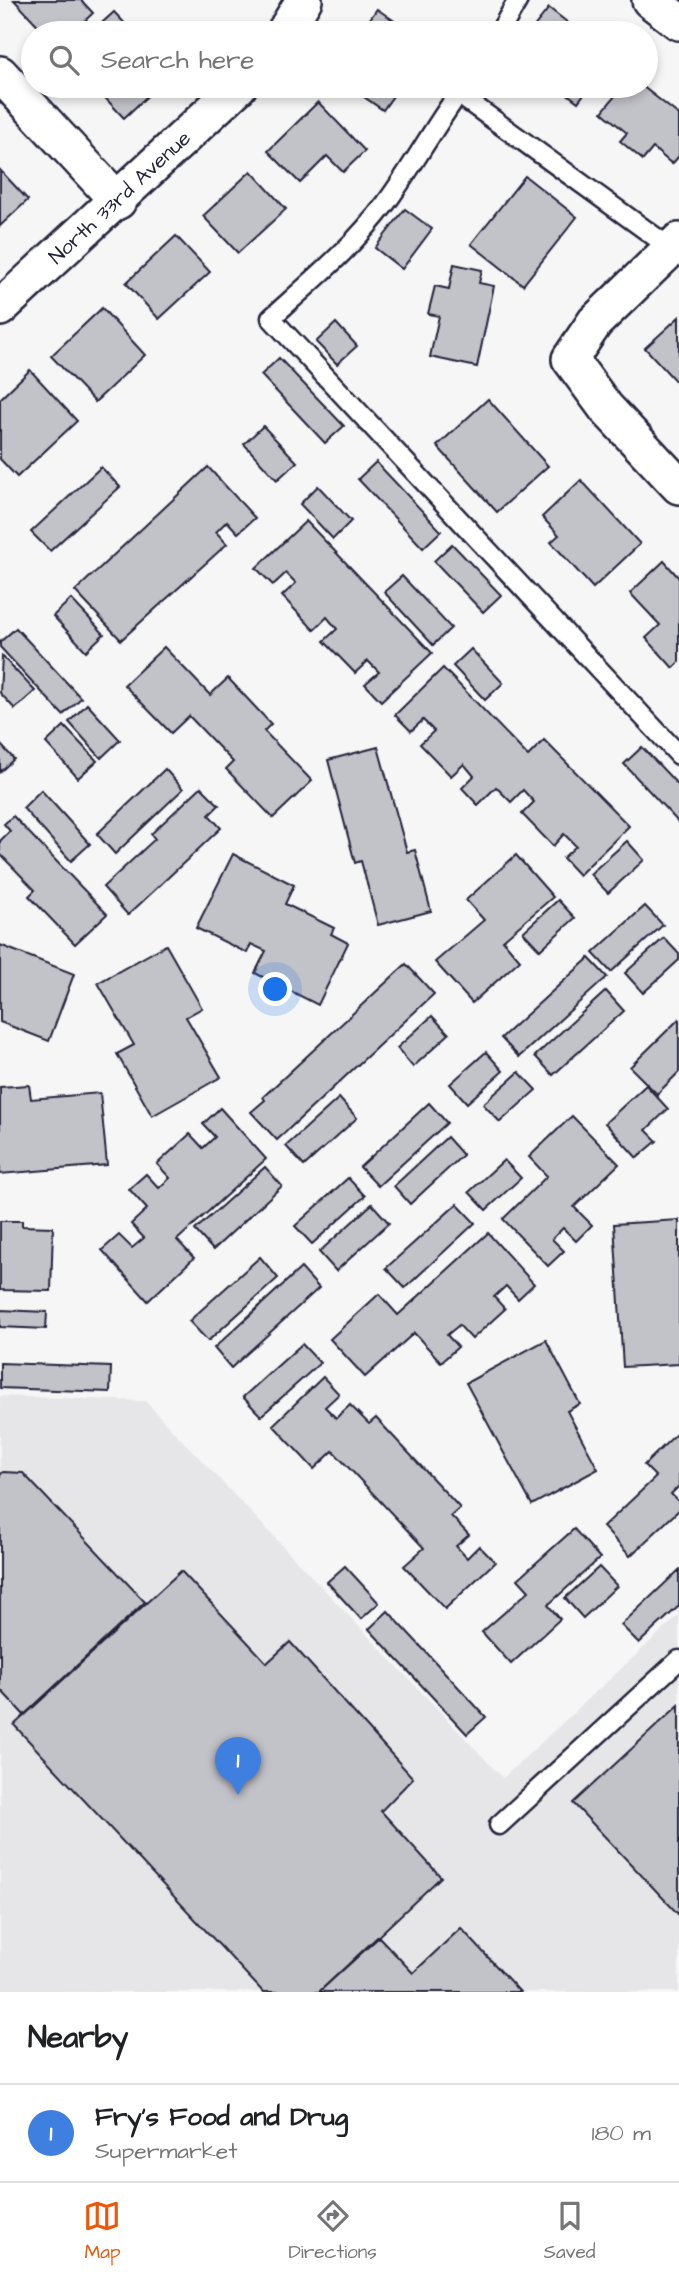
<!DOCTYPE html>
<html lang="en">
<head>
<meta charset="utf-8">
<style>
  body { margin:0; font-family:"Architects Daughter",sans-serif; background:#f2f2f2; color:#202124 }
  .you { position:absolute; left:276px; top:990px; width:24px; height:24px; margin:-18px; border:5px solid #fff; border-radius:50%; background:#1a73e8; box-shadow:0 0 0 10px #1a73e833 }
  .badge { display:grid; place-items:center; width:46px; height:46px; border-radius:50%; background:#ea580c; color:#fff; font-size:23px; font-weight:700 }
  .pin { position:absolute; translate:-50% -58px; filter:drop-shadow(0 2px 4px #0008) }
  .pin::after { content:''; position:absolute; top:37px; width:24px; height:21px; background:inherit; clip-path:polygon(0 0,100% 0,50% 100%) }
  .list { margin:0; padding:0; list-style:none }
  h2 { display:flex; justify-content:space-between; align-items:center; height:91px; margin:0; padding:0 28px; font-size:30px }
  h2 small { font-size:23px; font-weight:400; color:#757577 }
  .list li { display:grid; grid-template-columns:46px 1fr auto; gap:21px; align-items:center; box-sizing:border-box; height:98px; padding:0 28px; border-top:2px solid #e0e0e0 }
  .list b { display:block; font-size:26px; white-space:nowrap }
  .list p { margin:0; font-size:23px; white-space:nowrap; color:#757577 }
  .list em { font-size:23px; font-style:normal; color:#757577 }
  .icon { flex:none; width:38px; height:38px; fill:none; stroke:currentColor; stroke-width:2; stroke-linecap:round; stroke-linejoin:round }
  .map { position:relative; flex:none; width:679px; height:1992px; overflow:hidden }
  .search { position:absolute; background:#fff; box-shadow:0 4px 10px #0003; left:21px; right:21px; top:21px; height:77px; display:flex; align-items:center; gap:18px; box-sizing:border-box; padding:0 24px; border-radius:38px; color:#757577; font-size:26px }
  .sheet { height:189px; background:#fff }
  nav { display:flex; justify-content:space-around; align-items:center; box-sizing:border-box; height:98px; border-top:2px solid #e0e0e0; background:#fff; font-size:19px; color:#757577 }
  nav a { display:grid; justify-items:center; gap:4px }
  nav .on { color:#ea580c }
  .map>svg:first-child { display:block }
  .built { fill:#e6e6e9 }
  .building { fill:#c2c2c9; stroke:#22223b; stroke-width:2 }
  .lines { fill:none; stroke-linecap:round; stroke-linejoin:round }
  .service-casing { stroke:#22223b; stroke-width:23 }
  .minor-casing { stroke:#22223b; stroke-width:40 }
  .service { stroke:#fff; stroke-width:18 }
  .minor { stroke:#fff; stroke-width:35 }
  .labels { text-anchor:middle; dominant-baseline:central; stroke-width:5; stroke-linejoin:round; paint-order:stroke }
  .street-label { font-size:21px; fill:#22223b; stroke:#fff }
</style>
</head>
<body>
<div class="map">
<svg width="679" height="1992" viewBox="0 0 679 1992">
  <rect width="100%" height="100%" fill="#f6f6f7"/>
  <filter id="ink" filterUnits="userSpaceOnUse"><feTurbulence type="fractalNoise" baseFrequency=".0143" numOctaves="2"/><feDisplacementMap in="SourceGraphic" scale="14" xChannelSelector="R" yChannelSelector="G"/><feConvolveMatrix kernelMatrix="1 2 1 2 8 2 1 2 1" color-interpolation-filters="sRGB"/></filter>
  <g filter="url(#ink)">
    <polygon class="built" points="0,1396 145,1401 503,1778 679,1615 679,1992 0,1992"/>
    <g class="building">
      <polygon points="14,0 81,0 93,13 72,33 45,33"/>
      <polygon points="549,8 581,33 529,33"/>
      <polygon points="377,9 412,33 360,33"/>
      <polygon points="114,12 134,33 91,33"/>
      <polygon points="94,86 158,86 124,118"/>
      <polygon points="348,86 400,86 383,110"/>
      <polygon points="557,86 590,86 578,102"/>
      <polygon points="623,86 642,86 679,115 679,156 672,164 653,148 643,160 620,141 627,133 602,112"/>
      <polygon points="318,102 365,151 343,172 327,156 300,183 268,151"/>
      <polygon points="0,170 28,200 0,226"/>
      <polygon points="251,171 286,209 238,253 203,216"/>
      <polygon points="525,176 577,217 523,285 471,244"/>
      <polygon points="405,209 432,229 402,269 375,248"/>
      <polygon points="176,236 210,272 159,319 126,283"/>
      <polygon points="454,264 482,270 479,283 494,286 477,367 430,357 439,316 428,314 435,286 449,289"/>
      <polygon points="102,308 145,355 95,402 51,356"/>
      <polygon points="679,317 679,385 645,348"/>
      <polygon points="336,323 357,346 337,364 316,342"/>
      <polygon points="279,358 344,426 325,443 261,375"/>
      <polygon points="30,370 77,421 17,477 0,459 0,399"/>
      <polygon points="488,399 548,466 497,512 437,446"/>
      <polygon points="263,426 297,462 277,480 244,444"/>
      <polygon points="376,462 441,531 423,548 358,479"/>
      <polygon points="101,467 120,487 50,551 31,532"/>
      <polygon points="208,467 255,518 238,533 227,521 216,532 227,544 121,640 75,591"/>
      <polygon points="581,480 640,544 593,588 551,542 559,535 542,517"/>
      <polygon points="318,486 351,521 333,539 300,504"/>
      <polygon points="306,521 432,653 381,701 365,684 379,672 368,661 355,673 324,641 337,629 327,617 314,630 282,596 296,583 286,573 273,585 256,568"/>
      <polygon points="452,544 501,595 483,612 434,561"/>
      <polygon points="664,561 679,578 679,662 673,668 646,638 660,625 630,593"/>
      <polygon points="402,576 451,628 433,645 384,592"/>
      <polygon points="71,599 104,634 86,651 53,616"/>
      <polygon points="16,628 81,698 63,715 0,647 0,642"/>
      <polygon points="164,647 210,695 228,678 271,724 264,731 312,781 273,818 226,769 233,762 189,716 171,733 124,685"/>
      <polygon points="471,649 503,683 485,700 453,666"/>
      <polygon points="2,656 35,691 15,709 0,693"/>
      <polygon points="443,668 528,756 544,740 629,826 579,875 563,858 576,846 564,834 553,846 522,814 534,802 523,790 511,802 496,787 478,805 462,788 474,776 464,764 451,776 420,744 434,731 423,720 411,731 395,715"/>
      <polygon points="87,704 120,740 101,758 69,722"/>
      <polygon points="64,726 97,761 78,778 46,743"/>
      <polygon points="0,744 14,759 0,772"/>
      <polygon points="378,747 407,852 415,850 431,911 378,925 361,861 355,863 328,760"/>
      <polygon points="642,747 679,786 679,823 624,764"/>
      <polygon points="165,769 183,789 115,854 97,834"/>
      <polygon points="201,787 219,805 209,815 221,828 128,915 103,887 155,839 151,834"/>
      <polygon points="41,790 90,844 71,861 23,808"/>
      <polygon points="13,816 107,914 75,944 29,896 35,890 0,854 0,841 10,831 4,824"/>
      <polygon points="627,841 644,860 608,893 590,874"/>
      <polygon points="233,854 294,885 285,904 334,928 331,934 348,943 318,1005 255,973 266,951 251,944 247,953 196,928"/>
      <polygon points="516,855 553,897 503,940 520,960 472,1003 435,962 484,920 466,900"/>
      <polygon points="558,900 575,918 540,950 523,932"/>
      <polygon points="645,906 663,925 611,972 593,953"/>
      <polygon points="664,938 679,954 679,960 643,993 625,973"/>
      <polygon points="0,945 74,974 49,1041 0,1022"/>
      <polygon points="166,945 202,1008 186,1017 221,1077 152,1116 117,1054 134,1045 98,983"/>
      <polygon points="589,958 607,977 519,1057 501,1038"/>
      <polygon points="406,964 434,994 277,1140 251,1112 265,1100 263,1097"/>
      <polygon points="606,991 624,1011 553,1075 535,1056"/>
      <polygon points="432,1016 449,1034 413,1067 397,1048"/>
      <polygon points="679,1019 679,1072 657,1094 630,1067"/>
      <polygon points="486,1052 503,1071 467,1103 450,1084"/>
      <polygon points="519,1072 536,1090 500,1122 483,1104"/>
      <polygon points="29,1085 31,1099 100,1093 107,1165 0,1174 0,1087"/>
      <polygon points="646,1085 668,1109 646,1130 657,1141 637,1158 605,1123"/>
      <polygon points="339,1098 357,1118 304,1166 286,1146"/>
      <polygon points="429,1103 447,1123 378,1186 360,1167"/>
      <polygon points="220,1108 266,1159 177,1240 194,1258 148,1301 102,1250 119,1235 132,1248 144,1238 131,1224 147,1209 129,1189 146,1174 159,1188 170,1178 157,1164 190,1134 203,1148 215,1137 203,1124"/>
      <polygon points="572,1116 619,1164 574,1207 592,1225 576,1241 563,1228 552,1239 564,1251 548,1266 503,1219 547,1176 529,1157"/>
      <polygon points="447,1137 463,1155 410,1204 394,1186"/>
      <polygon points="504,1160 521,1178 486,1210 469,1192"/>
      <polygon points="265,1167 282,1186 213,1250 195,1230"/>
      <polygon points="348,1178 365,1196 312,1244 295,1226"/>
      <polygon points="372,1204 389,1223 336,1271 319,1252"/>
      <polygon points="457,1204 475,1223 405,1288 386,1268"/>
      <polygon points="679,1220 679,1364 623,1367 614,1224"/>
      <polygon points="0,1221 22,1221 22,1226 53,1227 51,1291 0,1290"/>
      <polygon points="488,1233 534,1284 518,1299 506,1286 494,1297 505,1309 472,1339 459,1325 447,1335 458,1347 441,1362 414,1333 365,1377 330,1339 379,1294 398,1315"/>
      <polygon points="260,1257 278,1278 208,1341 189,1321"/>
      <polygon points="301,1268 319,1288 231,1368 214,1348"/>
      <polygon points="0,1310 47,1312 46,1329 0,1327"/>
      <polygon points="546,1340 580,1404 567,1411 598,1469 532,1505 466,1383"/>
      <polygon points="302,1344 320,1363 261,1416 243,1397"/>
      <polygon points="0,1363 111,1367 110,1392 0,1388"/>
      <polygon points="323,1377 339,1394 325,1407 336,1418 350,1405 369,1424 376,1418 460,1508 451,1516 469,1535 456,1546 467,1558 479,1546 495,1562 445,1609 404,1566 424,1548 333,1451 314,1469 273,1425"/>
      <polygon points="679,1431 679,1486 671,1494 679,1502 679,1510 630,1556 603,1527 656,1477 644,1465"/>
      <polygon points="3,1472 23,1473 145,1602 24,1715 0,1689 0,1475"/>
      <polygon points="574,1529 600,1558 548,1605 560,1619 511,1664 482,1632 529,1591 518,1579"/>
      <polygon points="345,1566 379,1603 361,1619 327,1582"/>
      <polygon points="599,1567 617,1586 583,1618 565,1598"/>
      <polygon points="679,1570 679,1606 639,1643 621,1625"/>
      <polygon points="181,1571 267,1663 290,1642 413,1778 381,1811 441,1877 319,1992 263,1992 14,1725"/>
      <polygon points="388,1611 486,1717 467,1734 369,1629"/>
      <polygon points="679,1705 679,1915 573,1803"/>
      <polygon points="461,1928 520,1992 319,1992 379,1937 413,1973"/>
    </g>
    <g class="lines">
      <defs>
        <g id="service">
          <polyline points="499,33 518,0"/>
          <path d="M464 86C436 123 414 165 386 203 353 247 311 282 271 318L679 755"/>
          <polyline points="458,94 676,252"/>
          <polyline points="499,1825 679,1660"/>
        </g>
        <g id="minor">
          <polyline points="650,0 679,22"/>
          <polyline points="284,33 304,0"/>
          <polyline points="0,74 118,201"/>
          <polyline points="679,241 595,322 570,359 606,408 679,486"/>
          <path id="s1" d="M0 308 239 86"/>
        </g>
      </defs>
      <use href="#service" class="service-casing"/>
      <use href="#minor" class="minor-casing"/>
      <use href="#service" class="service"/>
      <use href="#minor" class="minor"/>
    </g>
  </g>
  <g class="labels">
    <g class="street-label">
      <text stroke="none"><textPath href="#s1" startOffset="163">North 33rd Avenue</textPath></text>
    </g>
  </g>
</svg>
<div class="you"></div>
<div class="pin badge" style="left:238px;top:1795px;background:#3f7fe0">1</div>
<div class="search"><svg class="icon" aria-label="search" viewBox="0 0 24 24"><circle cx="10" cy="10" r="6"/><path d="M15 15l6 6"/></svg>Search here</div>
</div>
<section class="sheet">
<h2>Nearby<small></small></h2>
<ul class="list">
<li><span class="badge" style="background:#3f7fe0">1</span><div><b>Fry's Food and Drug</b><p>Supermarket</p></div><em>180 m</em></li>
</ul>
</section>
<nav>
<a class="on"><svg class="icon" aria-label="map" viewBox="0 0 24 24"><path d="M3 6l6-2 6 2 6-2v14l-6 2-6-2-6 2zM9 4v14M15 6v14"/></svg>Map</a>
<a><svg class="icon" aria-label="directions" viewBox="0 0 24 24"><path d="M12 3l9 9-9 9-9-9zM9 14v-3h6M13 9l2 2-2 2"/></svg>Directions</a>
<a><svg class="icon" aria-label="saved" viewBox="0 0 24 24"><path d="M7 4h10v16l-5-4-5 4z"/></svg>Saved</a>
</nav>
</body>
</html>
